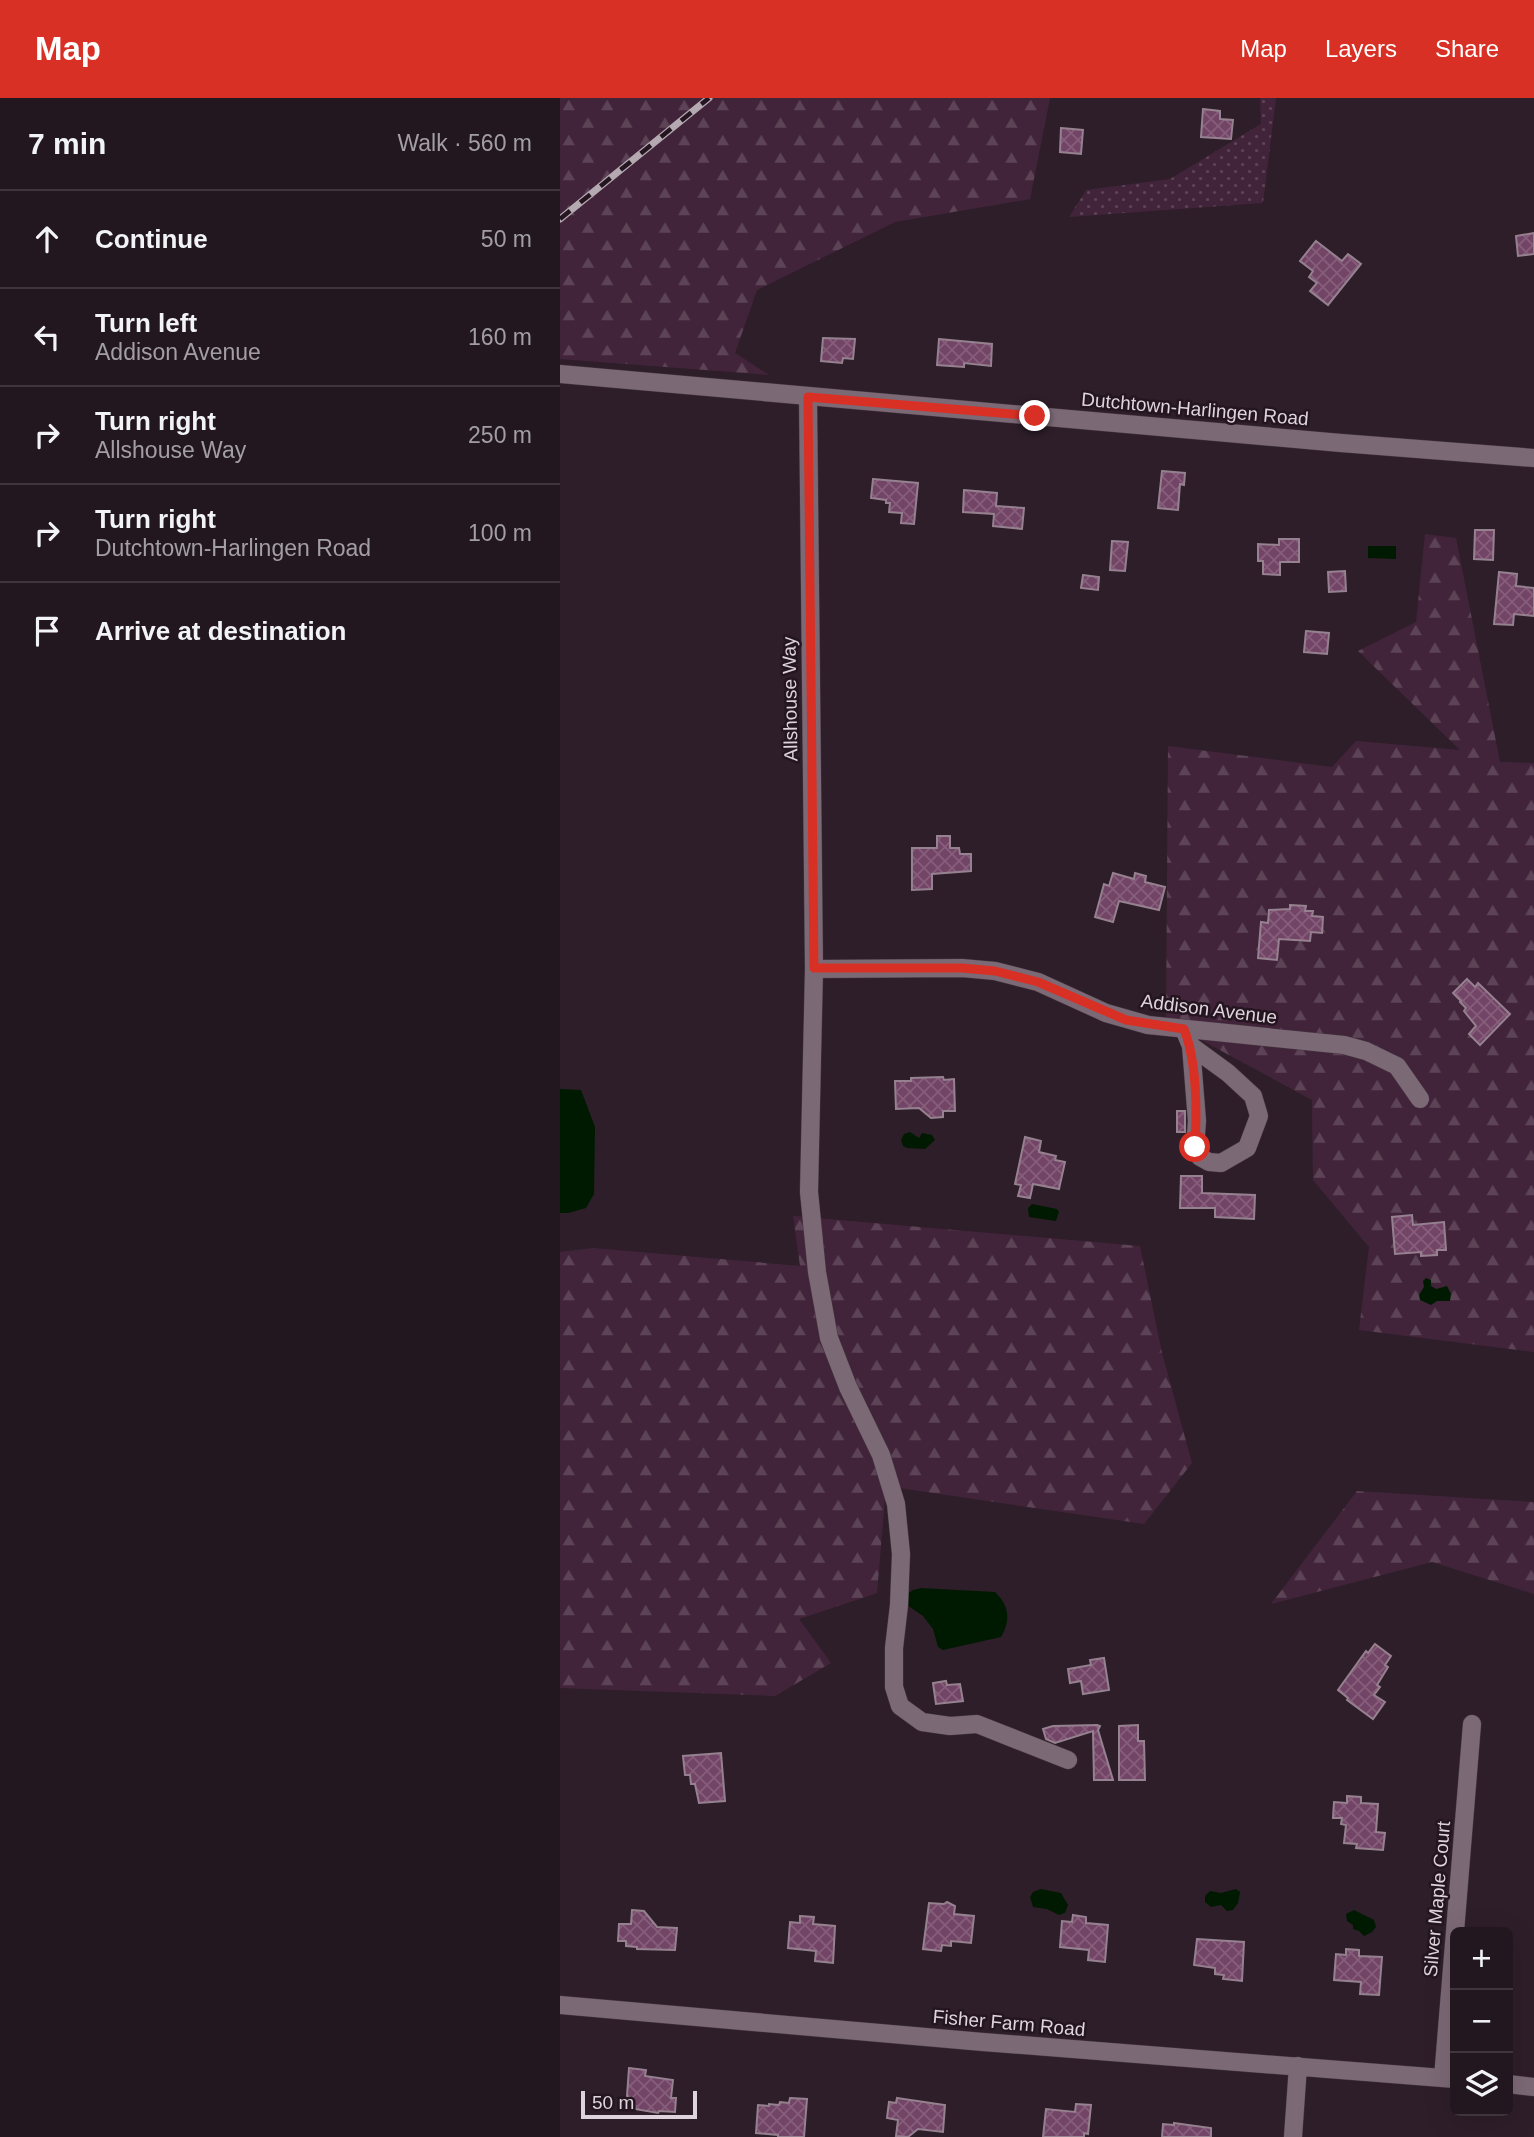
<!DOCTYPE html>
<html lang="en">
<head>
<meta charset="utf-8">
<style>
  body { margin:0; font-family:Arial,sans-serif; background:#2e232c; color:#f1f3f6 }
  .controls { position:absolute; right:21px; bottom:21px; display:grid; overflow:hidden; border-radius:10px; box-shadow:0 7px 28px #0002 }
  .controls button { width:63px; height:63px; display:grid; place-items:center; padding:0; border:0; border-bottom:2px solid #3f353d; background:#22161f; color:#f1f3f6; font:35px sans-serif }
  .scale { position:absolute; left:21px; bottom:18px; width:116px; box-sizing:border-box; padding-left:7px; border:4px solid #ded4db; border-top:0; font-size:19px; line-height:24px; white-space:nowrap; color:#ded4db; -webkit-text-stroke:5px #241520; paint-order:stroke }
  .stop { position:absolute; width:21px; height:21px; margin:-16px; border:5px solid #d93025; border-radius:50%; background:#fff }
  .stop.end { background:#d93025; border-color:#fff; box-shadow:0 2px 7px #0008 }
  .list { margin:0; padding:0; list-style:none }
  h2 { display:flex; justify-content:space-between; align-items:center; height:91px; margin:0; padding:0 28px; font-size:30px }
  h2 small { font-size:23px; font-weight:400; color:#a29fa4 }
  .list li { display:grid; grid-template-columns:46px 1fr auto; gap:21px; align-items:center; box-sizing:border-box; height:98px; padding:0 28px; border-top:2px solid #3f353d }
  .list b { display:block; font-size:26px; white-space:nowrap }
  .list p { margin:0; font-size:23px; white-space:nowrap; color:#a29fa4 }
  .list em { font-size:23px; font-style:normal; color:#a29fa4 }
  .icon { flex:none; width:38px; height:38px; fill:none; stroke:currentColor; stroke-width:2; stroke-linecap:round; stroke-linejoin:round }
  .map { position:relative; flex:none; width:974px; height:2039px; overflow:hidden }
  header { display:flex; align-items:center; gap:42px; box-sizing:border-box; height:98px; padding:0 35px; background:#d93025; color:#fff }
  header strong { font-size:33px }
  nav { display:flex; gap:38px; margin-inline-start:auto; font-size:24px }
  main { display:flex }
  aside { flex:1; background:#22161f }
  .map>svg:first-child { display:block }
  .grass { fill:url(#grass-dots) }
  .forest { fill:url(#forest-firs) }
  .water { fill:#001a01 }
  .building { fill:url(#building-cross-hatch); stroke:#95818f; stroke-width:2 }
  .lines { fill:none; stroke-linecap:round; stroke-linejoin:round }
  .minor-casing { stroke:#453942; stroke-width:19 }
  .minor { stroke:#7c6976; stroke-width:18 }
  .rail-casing { stroke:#b4a9b1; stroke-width:7 }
  .rail { stroke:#241520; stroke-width:4.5; stroke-dasharray:13; stroke-linecap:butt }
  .route { stroke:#d93025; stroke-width:9 }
  .labels { text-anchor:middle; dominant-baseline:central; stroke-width:5; stroke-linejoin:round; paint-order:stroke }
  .street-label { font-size:19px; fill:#ded4db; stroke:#241520 }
</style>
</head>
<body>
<header>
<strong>Map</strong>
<nav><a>Map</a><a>Layers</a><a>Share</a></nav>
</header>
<main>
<aside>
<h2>7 min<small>Walk · 560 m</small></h2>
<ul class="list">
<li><svg class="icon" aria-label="ahead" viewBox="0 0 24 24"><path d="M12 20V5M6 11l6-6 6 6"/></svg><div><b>Continue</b></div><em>50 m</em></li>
<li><svg class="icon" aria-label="left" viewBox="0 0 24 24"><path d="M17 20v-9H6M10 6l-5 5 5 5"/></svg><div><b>Turn left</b><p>Addison Avenue</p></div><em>160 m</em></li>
<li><svg class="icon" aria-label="right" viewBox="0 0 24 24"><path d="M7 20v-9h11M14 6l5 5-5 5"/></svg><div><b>Turn right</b><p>Allshouse Way</p></div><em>250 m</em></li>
<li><svg class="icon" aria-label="right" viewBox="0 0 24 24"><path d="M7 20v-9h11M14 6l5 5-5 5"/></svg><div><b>Turn right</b><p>Dutchtown-Harlingen Road</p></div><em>100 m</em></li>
<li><svg class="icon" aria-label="arrive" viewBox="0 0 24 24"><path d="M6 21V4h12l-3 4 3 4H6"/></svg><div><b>Arrive at destination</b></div></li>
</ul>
</aside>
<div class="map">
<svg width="974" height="2039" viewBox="0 0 974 2039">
  <defs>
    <pattern id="grass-dots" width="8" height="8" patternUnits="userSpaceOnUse" patternTransform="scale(1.75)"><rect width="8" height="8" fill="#42243a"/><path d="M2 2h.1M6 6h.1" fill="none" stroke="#5d4356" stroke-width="1.8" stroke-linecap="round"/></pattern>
    <pattern id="forest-firs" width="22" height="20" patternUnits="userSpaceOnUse" patternTransform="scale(1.75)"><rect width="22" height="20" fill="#42243a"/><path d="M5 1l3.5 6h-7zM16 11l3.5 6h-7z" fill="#5d4356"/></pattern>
    <pattern id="building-cross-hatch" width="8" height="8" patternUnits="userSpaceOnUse" patternTransform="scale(1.75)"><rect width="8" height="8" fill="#724466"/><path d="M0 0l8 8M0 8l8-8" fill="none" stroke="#865e7b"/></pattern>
  </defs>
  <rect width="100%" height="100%" fill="#2e1e29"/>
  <polygon class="grass" points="700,0 716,0 703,105 509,119 526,92 610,81 701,26"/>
  <g class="forest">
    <polygon points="0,0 490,0 470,101 335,124 197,192 175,255 209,277 0,261"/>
    <polygon points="865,436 896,440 940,664 974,665 974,1254 799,1232 809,1149 753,1082 752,1002 606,923 608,648 772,669 796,643 900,652 798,553 856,524"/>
    <polygon points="233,1118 580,1148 602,1255 632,1365 584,1426 326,1388 317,1495 239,1521 271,1565 215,1598 0,1590 0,1154 33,1150 240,1168"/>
    <polygon points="797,1393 974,1404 974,1496 872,1464 711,1506"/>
  </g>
  <g class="water">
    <polygon points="808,448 836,448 836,461 808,460"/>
    <polygon points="0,991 21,992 35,1029 34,1096 26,1110 8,1115 0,1115"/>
    <polygon points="350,1034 359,1040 362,1035 372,1037 375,1042 365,1051 347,1050 343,1048 341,1042 344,1036"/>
    <polygon points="472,1106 497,1111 499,1114 496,1123 469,1119 468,1110"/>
    <polygon points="866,1180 871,1182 871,1188 876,1191 887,1188 891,1196 890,1203 877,1203 871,1207 860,1202 859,1197 864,1189 863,1183"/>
    <path d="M361 1490 435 1494C449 1507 451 1522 441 1539L383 1552 378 1549 373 1531 363 1518 344 1505 343 1499 353 1492Z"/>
    <polygon points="481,1791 501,1795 508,1807 505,1815 499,1817 487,1811 473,1809 470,1799 473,1794"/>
    <polygon points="676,1791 680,1794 678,1805 673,1812 667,1813 661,1807 651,1809 645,1804 645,1798 650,1793 661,1795"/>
    <polygon points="794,1812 814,1822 816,1829 812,1834 804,1838 799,1833 793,1831 793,1827 787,1823 786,1816"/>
  </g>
  <g class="building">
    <polygon points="643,11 660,13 660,21 673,22 671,41 641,39"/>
    <polygon points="501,30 523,32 521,56 500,54"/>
    <polygon points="974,135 974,156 958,158 956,138"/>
    <polygon points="756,143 782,163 788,156 801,166 768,207 750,193 757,185 749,179 753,173 740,163"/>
    <polygon points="263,240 295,241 293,261 283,260 282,265 261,263"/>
    <polygon points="379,241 432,246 431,268 404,265 404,269 377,267"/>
    <polygon points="602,373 625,375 624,387 620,386 618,412 598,410"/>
    <polygon points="313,381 358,385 354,426 341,425 342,415 329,414 330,405 326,405 326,402 311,400"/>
    <polygon points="404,392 437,395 436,408 464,410 462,431 433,428 434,416 403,414"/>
    <polygon points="915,432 934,432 933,462 914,461"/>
    <polygon points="719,441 739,441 739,464 720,464 720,477 703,476 703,463 698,463 698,446 719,447"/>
    <polygon points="552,443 568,444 565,473 550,472"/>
    <polygon points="785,473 786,493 769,494 768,474"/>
    <polygon points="939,474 957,476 956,488 974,490 974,518 954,516 953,527 934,526"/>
    <polygon points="523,477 539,479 538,492 521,490"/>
    <polygon points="746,533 769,535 767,556 744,554"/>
    <polygon points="377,738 390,738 390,750 399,750 400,756 411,756 411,773 372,776 372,791 352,792 352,750 377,750"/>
    <polygon points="553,775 574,781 575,775 586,778 585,784 605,789 599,812 559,803 553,824 535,819 544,786 549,788"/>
    <polygon points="730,807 746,808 745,813 753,813 752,818 763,819 762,835 751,834 750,843 719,841 717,862 698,860 701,824 708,825 709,812 730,811"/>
    <polygon points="907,881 915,889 918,885 950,916 920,947 909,936 916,928 904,913 906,910 900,904 901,903 893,895"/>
    <polygon points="383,979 384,982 394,981 395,1013 383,1013 383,1019 371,1020 359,1010 336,1011 335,983 351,983 351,980"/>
    <rect x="617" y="1013" width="8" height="21"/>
    <polygon points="465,1039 481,1043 479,1054 496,1058 495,1062 505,1064 499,1091 473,1086 470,1100 458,1098 461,1087 455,1086"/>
    <polygon points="621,1078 642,1078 642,1095 695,1097 694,1121 655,1119 655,1110 620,1110"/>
    <polygon points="852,1117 853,1127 884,1124 886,1152 877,1152 877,1157 861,1158 861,1154 835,1156 832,1119"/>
    <polygon points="815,1546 831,1558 825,1567 828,1569 817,1587 820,1589 814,1597 825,1604 813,1621 787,1602 788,1600 778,1592 806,1553 808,1555"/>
    <polygon points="544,1560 549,1592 523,1596 521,1583 510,1585 508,1571 531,1567 530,1562"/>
    <polygon points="386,1583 387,1587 400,1586 403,1603 376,1606 373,1585"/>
    <polygon points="537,1627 540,1628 538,1632 553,1682 534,1682 533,1633 495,1645 486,1641 483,1631 493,1628"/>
    <polygon points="578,1627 578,1643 584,1643 585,1682 559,1682 559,1628"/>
    <polygon points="161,1655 165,1703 139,1705 135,1686 131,1686 130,1677 125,1677 123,1658"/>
    <polygon points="787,1698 801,1699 801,1705 818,1706 816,1734 825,1735 823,1752 796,1750 797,1746 784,1745 786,1727 781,1726 782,1720 773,1720 774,1704 787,1705"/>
    <polygon points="387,1804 395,1808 394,1816 414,1818 411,1845 391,1843 391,1848 382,1847 381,1853 363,1851 369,1805 384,1806"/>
    <polygon points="72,1812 84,1813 97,1829 117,1830 115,1852 77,1851 77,1849 66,1848 66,1843 58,1843 59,1826 71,1826"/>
    <polygon points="513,1817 526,1819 526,1825 548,1827 545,1864 528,1862 529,1852 500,1849 502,1823 512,1824"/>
    <polygon points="240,1818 254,1819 253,1826 275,1828 273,1865 255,1863 256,1853 228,1850 230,1824 240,1825"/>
    <polygon points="637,1841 684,1844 682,1883 663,1881 664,1877 655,1876 655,1870 634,1867"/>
    <polygon points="786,1851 799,1852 799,1858 822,1859 819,1897 800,1896 801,1884 774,1882 776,1856 786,1857"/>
    <polygon points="69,1970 86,1972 85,1978 113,1982 111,2000 116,2000 115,2014 99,2013 98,2015 69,2010 70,1999 67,1998"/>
    <polygon points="230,2000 247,2001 244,2039 218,2039 218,2037 196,2035 198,2007 209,2008 209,2006 219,2007 220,2004 229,2005"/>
    <polygon points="337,2000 385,2007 383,2034 358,2031 348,2039 336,2038 338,2022 327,2020 329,2004 336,2005"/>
    <polygon points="516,2006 531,2007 528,2036 524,2035 524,2039 483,2039 486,2011 515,2014"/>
    <polygon points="614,2025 651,2030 651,2039 602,2039 603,2026 614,2027"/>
  </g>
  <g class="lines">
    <defs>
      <g id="minor">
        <polyline points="0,276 781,345 974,360"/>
        <polyline points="248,299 254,871 249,1094 257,1174 269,1240 288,1289 321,1357 336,1406 341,1456 339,1507 334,1550 334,1589 340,1608 362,1624 390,1628 417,1626 508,1662"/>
        <polyline points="254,871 402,870 435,873 478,884 546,915 588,927 784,947 806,953 837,968 860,1001"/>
        <polyline points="624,931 631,948 668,975 693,998 699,1018 687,1050 661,1065 649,1064 640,1059 635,1049 637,1023 631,948"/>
        <polyline points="0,1907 423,1944 895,1981"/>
        <polyline points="883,1980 912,1626"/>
        <polyline points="948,1986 974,1989"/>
        <polyline points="733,2039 738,1968"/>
      </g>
    </defs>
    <use href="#minor" class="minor-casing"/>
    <use href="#minor" class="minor"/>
    <defs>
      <polyline id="rail" points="0,121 149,0"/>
    </defs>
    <use href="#rail" class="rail-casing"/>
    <use href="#rail" class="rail"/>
  </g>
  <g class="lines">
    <path class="route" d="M475 318 248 299 254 870H402L435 873 478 884 566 922 624 931C637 964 637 1013 635 1049"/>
  </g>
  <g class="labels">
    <g class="street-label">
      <text transform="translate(635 311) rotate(5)">Dutchtown-Harlingen Road</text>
      <text transform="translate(230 601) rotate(-91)">Allshouse Way</text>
      <text transform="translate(649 911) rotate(7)">Addison Avenue</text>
      <text transform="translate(877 1801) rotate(-85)">Silver Maple Court</text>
      <text transform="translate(449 1925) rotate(5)">Fisher Farm Road</text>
    </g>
  </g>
</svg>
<div class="controls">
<button>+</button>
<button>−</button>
<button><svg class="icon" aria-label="layers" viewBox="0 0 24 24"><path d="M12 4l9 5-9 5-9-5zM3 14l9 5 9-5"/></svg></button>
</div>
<div class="scale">50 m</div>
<div class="stop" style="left:635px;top:1049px"></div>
<div class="stop end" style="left:475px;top:318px"></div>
</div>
</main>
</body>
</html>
